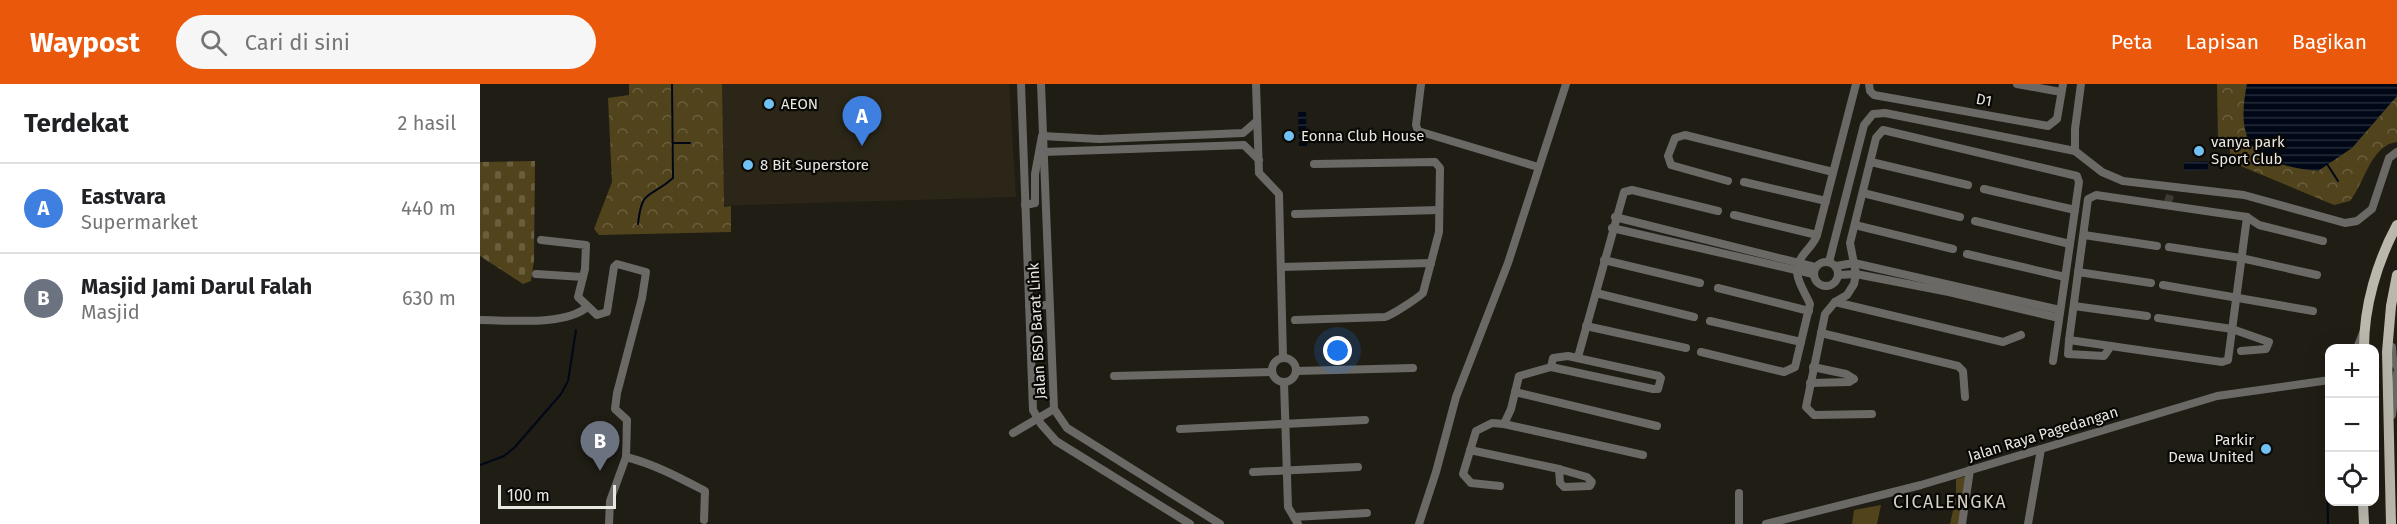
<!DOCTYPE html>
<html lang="id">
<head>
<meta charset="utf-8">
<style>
  body { margin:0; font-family:"Fira Sans",sans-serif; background:#f6f6f6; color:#202124 }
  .controls { position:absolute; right:18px; bottom:18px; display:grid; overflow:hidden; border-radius:12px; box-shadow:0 6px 24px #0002 }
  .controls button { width:54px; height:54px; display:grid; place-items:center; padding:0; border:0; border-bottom:2px solid #e0e0e0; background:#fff; color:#202124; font:30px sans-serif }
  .scale { position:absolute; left:18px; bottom:15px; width:118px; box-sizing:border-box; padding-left:6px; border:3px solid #e9e7e1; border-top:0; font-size:16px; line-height:21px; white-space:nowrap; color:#e9e7e1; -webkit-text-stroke:4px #090805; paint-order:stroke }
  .you { position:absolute; left:858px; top:267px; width:21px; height:21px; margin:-15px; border:4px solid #fff; border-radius:50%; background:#1a73e8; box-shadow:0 0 0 9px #1a73e833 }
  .badge { display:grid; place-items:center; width:39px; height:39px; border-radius:50%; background:#ea580c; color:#fff; font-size:20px; font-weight:700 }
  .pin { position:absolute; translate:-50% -50px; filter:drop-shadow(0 2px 3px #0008) }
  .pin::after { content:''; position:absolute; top:32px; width:21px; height:18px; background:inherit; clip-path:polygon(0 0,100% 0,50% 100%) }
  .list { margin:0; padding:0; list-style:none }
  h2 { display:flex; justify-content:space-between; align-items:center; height:78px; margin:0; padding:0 24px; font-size:26px }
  h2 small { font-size:20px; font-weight:400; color:#757577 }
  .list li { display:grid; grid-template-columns:39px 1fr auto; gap:18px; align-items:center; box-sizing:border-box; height:90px; padding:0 24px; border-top:2px solid #e0e0e0 }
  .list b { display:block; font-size:22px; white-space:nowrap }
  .list p { margin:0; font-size:20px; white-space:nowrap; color:#757577 }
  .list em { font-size:20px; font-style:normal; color:#757577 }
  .icon { flex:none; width:33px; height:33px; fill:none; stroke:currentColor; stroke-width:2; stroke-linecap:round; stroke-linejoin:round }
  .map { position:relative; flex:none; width:1917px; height:440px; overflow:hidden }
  header { display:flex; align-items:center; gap:36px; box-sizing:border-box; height:84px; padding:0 30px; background:#ea580c; color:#fff }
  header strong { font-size:28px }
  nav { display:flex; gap:33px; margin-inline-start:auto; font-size:21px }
  .search { width:420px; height:54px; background:#f6f6f6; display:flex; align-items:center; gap:15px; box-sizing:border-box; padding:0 21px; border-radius:33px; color:#757577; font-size:22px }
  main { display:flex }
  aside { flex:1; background:#fff }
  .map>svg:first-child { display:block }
  .built { fill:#2b2617 }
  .grass { fill:#51431c }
  .cemetery { fill:url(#cemetery-stones) }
  .park { fill:url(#park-crowns) }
  .water { fill:url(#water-rules) }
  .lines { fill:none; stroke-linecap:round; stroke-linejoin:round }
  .stream { stroke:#000817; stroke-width:2 }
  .minor-tunnel { stroke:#3e3b34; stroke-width:8; stroke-dasharray:8 4; stroke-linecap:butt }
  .minor { stroke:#6b6965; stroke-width:8 }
  .major { stroke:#bab7ad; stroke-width:10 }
  .poi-dot { fill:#72c1f5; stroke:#090805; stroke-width:2 }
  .labels { text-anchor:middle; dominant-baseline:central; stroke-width:4.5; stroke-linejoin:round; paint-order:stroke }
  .street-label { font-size:15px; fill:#e9e7e1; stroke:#090805 }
  .poi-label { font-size:15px; fill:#e9e7e1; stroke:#090805; text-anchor:start }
  .quarter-label { font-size:18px; letter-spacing:1.5px; fill:#d4d0c4; stroke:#090805 }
</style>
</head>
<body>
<header>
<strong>Waypost</strong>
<div class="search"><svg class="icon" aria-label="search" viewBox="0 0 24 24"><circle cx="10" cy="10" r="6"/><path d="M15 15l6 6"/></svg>Cari di sini</div>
<nav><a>Peta</a><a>Lapisan</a><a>Bagikan</a></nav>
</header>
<main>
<aside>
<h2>Terdekat<small>2 hasil</small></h2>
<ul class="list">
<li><span class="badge" style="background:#3f7fe0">A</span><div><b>Eastvara</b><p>Supermarket</p></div><em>440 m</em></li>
<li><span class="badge" style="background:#6b7280">B</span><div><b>Masjid Jami Darul Falah</b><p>Masjid</p></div><em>630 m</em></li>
</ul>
</aside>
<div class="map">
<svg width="1917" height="440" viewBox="0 0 1917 440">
  <defs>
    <pattern id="cemetery-stones" width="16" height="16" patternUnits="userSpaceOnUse" patternTransform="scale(1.5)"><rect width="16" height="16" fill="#51431c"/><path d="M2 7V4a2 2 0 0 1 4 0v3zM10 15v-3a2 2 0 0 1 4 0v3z" fill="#6a5e3d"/></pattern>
    <pattern id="park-crowns" width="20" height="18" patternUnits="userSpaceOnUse" patternTransform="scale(1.5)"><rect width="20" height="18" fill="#51431c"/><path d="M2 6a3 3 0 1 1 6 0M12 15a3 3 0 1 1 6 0" fill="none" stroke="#6a5e3d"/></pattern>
    <pattern id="water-rules" width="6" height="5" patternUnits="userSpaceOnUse" patternTransform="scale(1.5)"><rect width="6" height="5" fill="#000817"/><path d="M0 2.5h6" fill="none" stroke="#252c38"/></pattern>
  </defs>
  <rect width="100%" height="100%" fill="#201d15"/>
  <polygon class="built" points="222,0 529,0 536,113 232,122"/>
  <g class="grass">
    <polygon points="1487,392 1480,440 1470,440 1476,413 1476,395"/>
    <polygon points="1401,421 1397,440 1372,440 1374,426"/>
  </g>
  <polygon class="cemetery" points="55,77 54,176 51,197 43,200 0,172 0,78"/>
  <g class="park">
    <polygon points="149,0 242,0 244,123 251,122 251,148 119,151 114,145 132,98 128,14 149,11"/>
    <path d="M1737 0H1917V58C1891 61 1885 98 1870 117L1854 121 1751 78 1749 56 1738 55Z"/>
  </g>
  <g class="water">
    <path d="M1767 0H1917V12L1872 64 1838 87C1777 80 1754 64 1767 0Z"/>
    <polygon points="818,28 826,28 827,62 819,62"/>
    <polygon points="1728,77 1728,86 1704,87 1704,78"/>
  </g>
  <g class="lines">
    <g class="stream">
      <polyline points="193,59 210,59"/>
      <polyline points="1847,80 1858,97"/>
      <path d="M158 140C162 103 170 115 193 94L192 0"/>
      <polyline points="0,381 24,372 34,364 81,310 88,297 96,246"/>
      <polyline points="1848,440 1846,329 1850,317"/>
    </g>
    <polyline class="minor-tunnel" points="1688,118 1690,111"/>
    <g class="minor">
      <polyline points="541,0 553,326 561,340 576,357 710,440"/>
      <polyline points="561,0 574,325 587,344 740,440"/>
      <polyline points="776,0 779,89 799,110 803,274"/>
      <polyline points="941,0 936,41 938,47 1058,83"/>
      <polyline points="1389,0 1390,7 1394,11 1568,42 1577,35 1583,0"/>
      <polyline points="1537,0 1581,8"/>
      <polyline points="1601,0 1595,45 1595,67 1622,88 1643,97 1764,111 1865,139 1877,137 1892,125 1909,74 1917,68"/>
      <polyline points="563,68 764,61 779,76"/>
      <polyline points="1391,78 1488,101"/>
      <polyline points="1248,97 1191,81 1188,72 1195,54 1205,51 1353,88"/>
      <polyline points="1264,98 1346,117"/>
      <polyline points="1504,105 1595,126"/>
      <polyline points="1383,109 1480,133"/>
      <polygon points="1616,111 1767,133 1748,276 1742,278 1589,256 1608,115"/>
      <polyline points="545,121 555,119 555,90 562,52 619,55 763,49 777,37"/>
      <polyline points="815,130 959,126"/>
      <polyline points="1254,131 1337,151"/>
      <polyline points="1135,133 1335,183"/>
      <polyline points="1767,133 1779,141 1843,157"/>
      <polyline points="1495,137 1590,160"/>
      <polyline points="1375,141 1473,165"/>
      <polyline points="1132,144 1333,190"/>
      <polyline points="1604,151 1677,162"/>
      <polyline points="61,156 106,161 105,185 98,213 117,231 127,228 134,183 137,180 166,188 162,214 137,309 135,325 147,336 146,373 130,417 129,440"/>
      <polyline points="1689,163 1761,174 1837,191"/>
      <polyline points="1487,170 1585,193"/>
      <polyline points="1124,176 1220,199"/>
      <circle cx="1346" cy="190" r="12"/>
      <polyline points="1349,178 1384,41 1393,30 1405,29 1595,67"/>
      <polyline points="1356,182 1374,179 1580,226"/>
      <polyline points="801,183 951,179"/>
      <polyline points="1598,188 1671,199"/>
      <polyline points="56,190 103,193"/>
      <polyline points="1359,191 1376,190 1469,208 1579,234"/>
      <polyline points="1683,201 1833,227"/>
      <polyline points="1238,204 1329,227"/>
      <polyline points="1116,209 1214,233"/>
      <polyline points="1355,218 1523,258 1541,251"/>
      <polyline points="549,222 569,221"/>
      <polyline points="1594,222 1667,232"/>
      <polyline points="1678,234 1752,245 1789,258 1786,265 1761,267"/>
      <path d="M0 236C28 236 86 242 107 223"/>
      <path d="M815 236 905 233C912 231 938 214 943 209L959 148 960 84 955 78 834 80"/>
      <polyline points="1230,237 1321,258"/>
      <polyline points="1106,242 1206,264"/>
      <polyline points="1341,249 1478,282 1483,287 1485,313"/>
      <polyline points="1589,256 1588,270 1624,272 1631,262"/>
      <polyline points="1912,263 1913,276 1917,283"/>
      <polyline points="1877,264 1883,249"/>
      <path d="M1221 268 1304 288 1315 283 1330 220C1322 202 1309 188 1324 170 1329 163 1334 160 1337 151L1376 0"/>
      <polyline points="1098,273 1144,108 1152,106 1238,127"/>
      <circle cx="804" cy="286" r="12"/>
      <polyline points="816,287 933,284"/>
      <polyline points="634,292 792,288"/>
      <polyline points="804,298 808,423 818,440"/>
      <polyline points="1330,299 1369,298 1374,295 1366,290 1333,283"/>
      <polyline points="1035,308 1177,342"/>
      <polyline points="1392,330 1334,331 1326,323 1345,230 1355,218 1367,211 1374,200 1376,190 1370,159 1396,54 1403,46 1597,92 1599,98 1573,277"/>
      <polyline points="1912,331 1917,289"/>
      <polyline points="1024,340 1163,371"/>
      <polyline points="700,345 885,336"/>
      <polyline points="533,349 574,325"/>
      <polyline points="990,366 1079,385"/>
      <path d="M146 373C174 380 200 394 225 407L224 436"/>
      <polygon points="1079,385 1107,393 1112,398 1110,402 1084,403 1080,399"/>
      <polyline points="773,388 878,383"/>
      <polyline points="1020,402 991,399 983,390 996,347 1012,339 1024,340 1031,325 1039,292 1071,283 1173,305 1178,305 1181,294 1179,292 1088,272 1073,274 1071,283"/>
      <polyline points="814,433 887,429"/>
      <polyline points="939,440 956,388 976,313 1028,179 1086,0"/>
      <polyline points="1259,440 1259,409"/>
      <polyline points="1286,440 1441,401 1737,312 1850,296"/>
      <polyline points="1482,440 1490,386"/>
      <polyline points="1548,440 1561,365"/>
    </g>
    <g class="major">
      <path d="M1884 264C1884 222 1897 178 1917 141"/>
      <polyline points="1883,418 1884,440"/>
      <polyline points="1911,440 1907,268 1911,222 1917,191"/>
    </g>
  </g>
  <g class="poi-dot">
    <circle cx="289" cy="20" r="6"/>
    <circle cx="809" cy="52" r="6"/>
    <circle cx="1719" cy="67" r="6"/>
    <circle cx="268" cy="81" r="6"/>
    <circle cx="1786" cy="365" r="6"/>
  </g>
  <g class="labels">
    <g class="street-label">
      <text transform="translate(1504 16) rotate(10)">D1</text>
      <text transform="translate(557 247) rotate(-93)">Jalan BSD Barat Link</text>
      <text transform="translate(1563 350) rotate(-17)">Jalan Raya Pagedangan</text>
    </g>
    <g class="poi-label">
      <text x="301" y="20">AEON</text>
      <text x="821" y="52">Eonna Club House</text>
      <text x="1731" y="58">vanya park<tspan x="1731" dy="17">Sport Club</tspan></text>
      <text x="280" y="81">8 Bit Superstore</text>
      <text x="1774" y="356" text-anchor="end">Parkir<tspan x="1774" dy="17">Dewa United</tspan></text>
    </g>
    <g class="quarter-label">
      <text x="1470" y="418">CICALENGKA</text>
    </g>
  </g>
</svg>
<div class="controls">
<button>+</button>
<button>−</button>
<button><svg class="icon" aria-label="locate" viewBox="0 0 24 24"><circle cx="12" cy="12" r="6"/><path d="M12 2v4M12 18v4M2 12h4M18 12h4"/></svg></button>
</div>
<div class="scale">100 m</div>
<div class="you"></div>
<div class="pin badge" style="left:382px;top:62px;background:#3f7fe0">A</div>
<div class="pin badge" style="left:120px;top:387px;background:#6b7280">B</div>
</div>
</main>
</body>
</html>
